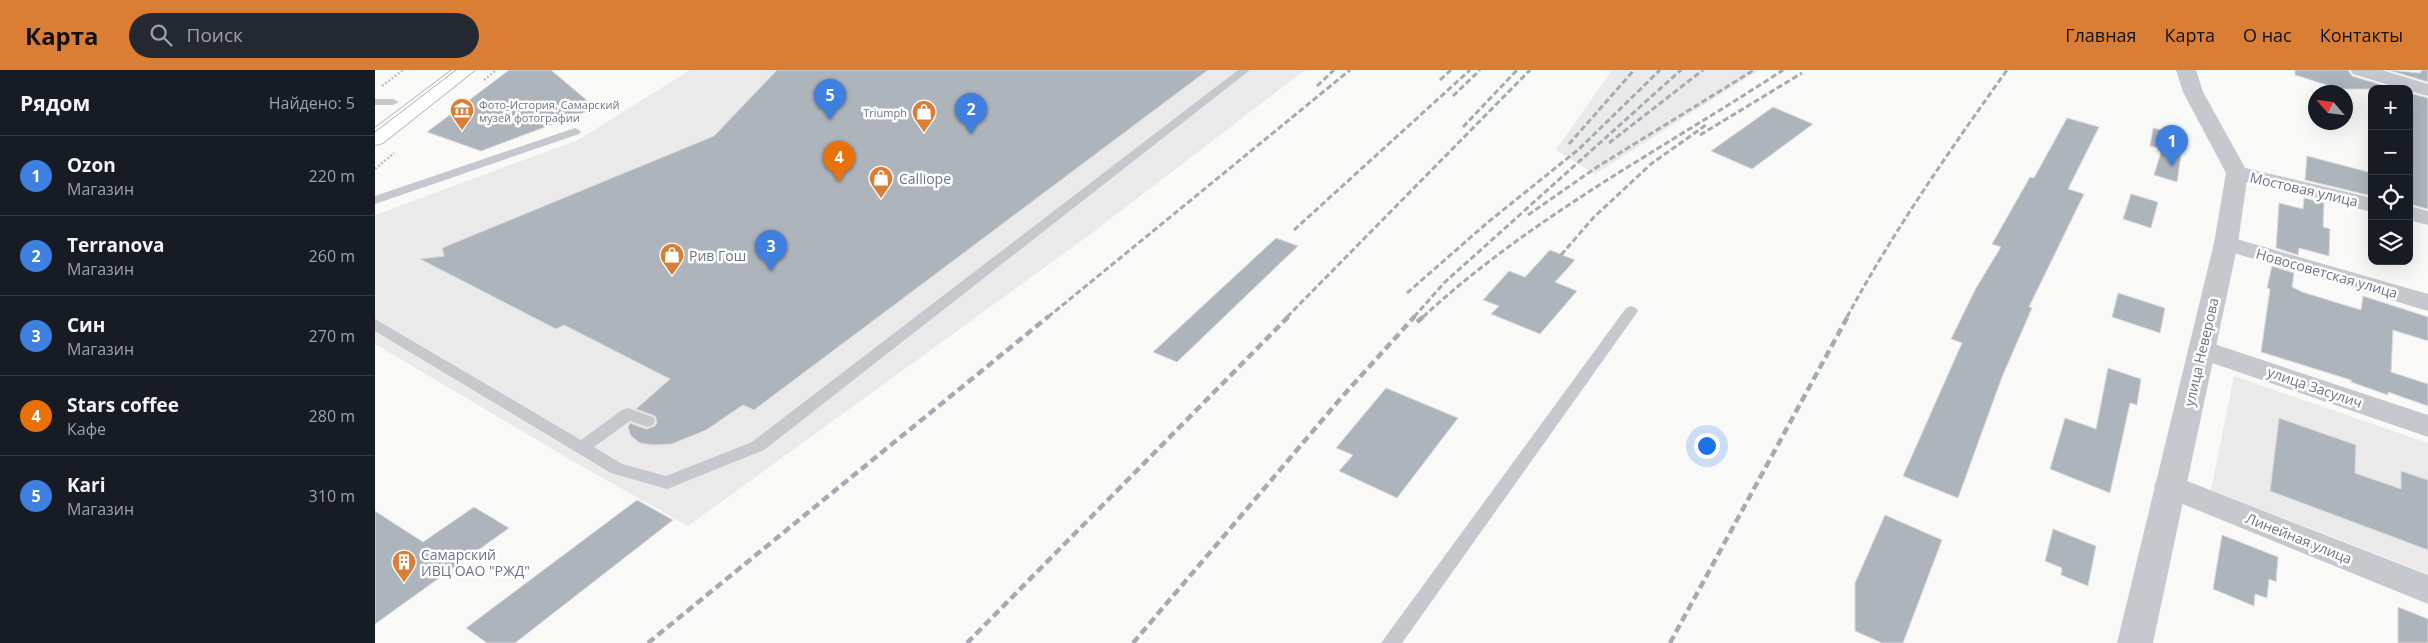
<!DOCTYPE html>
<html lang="ru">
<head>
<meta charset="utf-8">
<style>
  body { margin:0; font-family:"Open Sans",sans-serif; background:#242831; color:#f1f3f6 }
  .controls { position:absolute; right:15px; top:15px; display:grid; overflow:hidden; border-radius:10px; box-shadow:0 5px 20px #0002 }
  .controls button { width:45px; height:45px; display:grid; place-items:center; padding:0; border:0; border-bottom:1px solid #363941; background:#171b24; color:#f1f3f6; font:25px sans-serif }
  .compass { position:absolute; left:1933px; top:15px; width:45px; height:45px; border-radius:50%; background:#171b24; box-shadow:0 5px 20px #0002; rotate:298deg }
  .you { position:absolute; left:1331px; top:375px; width:18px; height:18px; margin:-12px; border:4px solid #fff; border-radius:50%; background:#1a73e8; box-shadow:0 0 0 8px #1a73e833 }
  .badge { display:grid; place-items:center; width:32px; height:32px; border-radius:50%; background:#db7e35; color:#fff; font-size:16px; font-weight:700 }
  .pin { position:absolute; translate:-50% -41px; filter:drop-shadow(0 1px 2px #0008) }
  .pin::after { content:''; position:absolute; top:26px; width:18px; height:15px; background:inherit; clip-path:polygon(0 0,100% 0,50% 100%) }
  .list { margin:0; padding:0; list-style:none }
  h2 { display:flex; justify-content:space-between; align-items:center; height:65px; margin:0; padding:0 20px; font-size:21px }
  h2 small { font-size:16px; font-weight:400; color:#9ea1a6 }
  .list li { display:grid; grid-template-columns:32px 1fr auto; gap:15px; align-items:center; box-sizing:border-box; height:80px; padding:0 20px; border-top:1px solid #363941 }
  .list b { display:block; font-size:19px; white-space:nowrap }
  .list p { margin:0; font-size:16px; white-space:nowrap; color:#9ea1a6 }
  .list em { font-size:16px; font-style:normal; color:#9ea1a6 }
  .icon { flex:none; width:28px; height:28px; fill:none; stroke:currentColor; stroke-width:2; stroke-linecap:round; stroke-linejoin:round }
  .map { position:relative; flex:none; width:2053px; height:573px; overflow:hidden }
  header { display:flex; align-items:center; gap:30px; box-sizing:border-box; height:70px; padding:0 25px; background:#db7e35; color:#111 }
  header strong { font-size:24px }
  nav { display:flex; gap:28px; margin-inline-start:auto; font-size:18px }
  .search { width:350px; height:45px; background:#242831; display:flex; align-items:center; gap:12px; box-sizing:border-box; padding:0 18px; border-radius:28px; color:#9ea1a6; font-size:19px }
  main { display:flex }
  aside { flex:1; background:#171b24 }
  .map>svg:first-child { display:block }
  .built { fill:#eaeaea }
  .building { fill:#aeb4bb; stroke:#dbdbd9 }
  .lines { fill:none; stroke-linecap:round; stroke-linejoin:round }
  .secondary-casing { stroke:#b8bbc1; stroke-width:2 }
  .path { stroke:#bfc0c3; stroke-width:2.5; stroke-dasharray:2 2; stroke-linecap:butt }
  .service { fill:#c5c8cc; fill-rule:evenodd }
  .minor { fill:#c5c8cc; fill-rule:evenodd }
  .tertiary { fill:#c5c8cc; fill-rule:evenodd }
  .secondary { fill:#fff; fill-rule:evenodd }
  .tram { stroke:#a6aab1; stroke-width:1 }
  .rail-far1 { stroke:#a6aab1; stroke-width:3; stroke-dasharray:6 3; stroke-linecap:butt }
  .rail { stroke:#a6aab1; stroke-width:4.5; stroke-dasharray:8 4.5; stroke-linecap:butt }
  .labels { text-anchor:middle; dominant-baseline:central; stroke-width:5; stroke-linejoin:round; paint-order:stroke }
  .far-poi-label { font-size:11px; fill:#6a7487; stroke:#fff; text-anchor:start }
  .poi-label { font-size:14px; fill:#6a7487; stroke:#fff; text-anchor:start }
  .street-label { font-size:14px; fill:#6a7487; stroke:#fff }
</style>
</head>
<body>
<header>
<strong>Карта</strong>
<div class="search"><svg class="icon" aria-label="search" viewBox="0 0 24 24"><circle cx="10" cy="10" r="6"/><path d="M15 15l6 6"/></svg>Поиск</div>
<nav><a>Главная</a><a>Карта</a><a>О нас</a><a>Контакты</a></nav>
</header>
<main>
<aside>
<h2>Рядом<small>Найдено: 5</small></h2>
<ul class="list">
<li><span class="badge" style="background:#3f7fe0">1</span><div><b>Ozon</b><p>Магазин</p></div><em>220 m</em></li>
<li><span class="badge" style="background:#3f7fe0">2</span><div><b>Terranova</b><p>Магазин</p></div><em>260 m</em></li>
<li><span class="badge" style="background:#3f7fe0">3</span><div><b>Син</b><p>Магазин</p></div><em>270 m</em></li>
<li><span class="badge" style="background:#e8710a">4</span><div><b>Stars coffee</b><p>Кафе</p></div><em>280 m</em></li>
<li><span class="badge" style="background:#3f7fe0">5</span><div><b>Kari</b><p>Магазин</p></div><em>310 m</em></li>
</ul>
</aside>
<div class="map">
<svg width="2053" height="573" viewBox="0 0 2053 573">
  <rect width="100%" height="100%" fill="#f9f9f7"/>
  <g class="built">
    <polygon points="315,0 930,0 713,166 313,456 194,389 0,274 0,145 203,70"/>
    <polygon points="1237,0 1384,0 1220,104 1181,80"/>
    <polygon points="1859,306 2053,373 2053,504 1836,420"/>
  </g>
  <g class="building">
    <polygon points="134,0 176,0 221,38 106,81 52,62"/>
    <polygon points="402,0 833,0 379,340 368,335 331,360 297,374 279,375 265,373 256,366 253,357 255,353 271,359 280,356 282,352 280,346 261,339 295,309 189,255 181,259 45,189 69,186 67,178 339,66"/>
    <polygon points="1920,0 1973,0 1977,6 2020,19 1965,19 1920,5"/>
    <polygon points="2013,0 2045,3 2047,0 2053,0 2053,12"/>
    <polygon points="2034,23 2053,28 2053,139 2034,134"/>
    <polygon points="1398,37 1438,54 1377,99 1336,81"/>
    <polygon points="1692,48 1724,57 1693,119 1709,124 1654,237 1657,238 1627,307 1583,428 1528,406 1587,273 1576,269 1601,218 1626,177 1617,174 1655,107 1659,108"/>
    <polygon points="1778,58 1809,65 1802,112 1779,105 1787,79 1775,76"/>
    <polygon points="1932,86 1997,103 1997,126 1930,110"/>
    <polygon points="1756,124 1783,132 1776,158 1748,149"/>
    <polygon points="1929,128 1949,133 1948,157 1955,159 1954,186 1924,178 1923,185 1901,178 1904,133 1928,139"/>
    <polygon points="901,168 923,176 802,292 778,282"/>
    <polygon points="1175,180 1200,190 1180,212 1202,221 1165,264 1116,244 1124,236 1108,230 1134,201 1150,207"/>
    <polygon points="1897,196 1919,203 1917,217 1927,222 1986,240 1988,226 2053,247 2053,271 2018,260 2016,302 2053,314 2053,336 2013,322 2013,325 1976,312 1976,310 1886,282 1895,219 1892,218"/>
    <polygon points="1743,223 1790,238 1785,263 1737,247"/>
    <polygon points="1733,298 1766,309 1762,335 1755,333 1735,423 1675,399 1690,348 1721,359"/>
    <polygon points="1011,318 1083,348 1022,428 964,401 978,385 961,378"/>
    <polygon points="1904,348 1981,375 1980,403 2026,419 2026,401 2053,410 2053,480 1895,421"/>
    <polygon points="262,430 298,450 140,573 112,573 91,558"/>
    <polygon points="99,437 134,458 0,554 0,441 48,472"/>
    <polygon points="1510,445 1567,470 1528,573 1507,573 1480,561 1480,513"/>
    <polygon points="1678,459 1721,476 1713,516 1686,505 1687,498 1670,491"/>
    <polygon points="1847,465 1903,487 1901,512 1894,509 1892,528 1880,524 1879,536 1838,519"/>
    <polygon points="2023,537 2053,549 2053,573 2023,573"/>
  </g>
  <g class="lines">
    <defs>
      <polygon id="secondary" points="77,0 100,0 8,73 0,75 0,58"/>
    </defs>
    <use href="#secondary" class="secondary-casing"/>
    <g class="path">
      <polyline points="109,10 121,0"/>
      <polyline points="7,16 28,0"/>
      <polyline points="0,99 19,83"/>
    </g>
    <g class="service">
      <polygon points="863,0 875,0 389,380 292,419 236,403 0,261 0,249 206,370 247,340 253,338 278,347 280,351 278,355 272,357 255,351 219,377 247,394 291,406 377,372"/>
      <polygon points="0,29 18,29 24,32 18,35 0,35"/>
      <polygon points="200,58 204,60 206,62 204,64 0,134 0,126"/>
      <polygon points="1256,236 1261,238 1263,241 1261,244 1027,573 1006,573 1251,238"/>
    </g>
    <g class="minor">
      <polygon points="1975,0 2007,0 2053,14 2053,26 2034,21 2034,19 2027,19 1978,4"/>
      <polygon points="1862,96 1997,128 1997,142 1854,108 1851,103 1854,98"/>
      <polygon points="2034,136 2053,141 2053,155 2034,150"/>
      <polygon points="1851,166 2053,224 2053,241 1842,178 1839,173 1842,168"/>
      <polygon points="1827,270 2053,345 2053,367 1817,286 1813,279 1817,272"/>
      <polygon points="1794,404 2053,505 2053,534 1783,424 1779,416 1783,408"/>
    </g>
    <polygon class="tertiary" points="1801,0 1821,0 1828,22 1873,103 1863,173 1778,573 1742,573 1839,173 1851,103 1808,22"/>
    <use href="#secondary" class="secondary"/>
    <polyline class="tram" points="0,62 81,0"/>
    <g class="rail-far1">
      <polyline points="1065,10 1076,0"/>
      <polyline points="942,16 959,0"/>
      <polyline points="1078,26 1105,0"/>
      <polyline points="1088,57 1142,0"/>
      <polyline points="1325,65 1427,3"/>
      <polyline points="1234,73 1328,0"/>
      <polyline points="1194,74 1259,0"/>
      <polyline points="1153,145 1222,97 1379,0"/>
      <polyline points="919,160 1095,0"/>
      <polyline points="1186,185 1219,147 1276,94 1331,55"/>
      <polyline points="1032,223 1112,153 1204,79 1285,0"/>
      <polyline points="673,247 975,0"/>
      <polyline points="912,247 1155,0"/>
      <polyline points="1039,247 1070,212 1306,0"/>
      <path d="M1048 247C1156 147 1286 80 1408 0"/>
      <path d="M1472 247C1519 160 1575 80 1632 0"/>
    </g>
    <g class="rail">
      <polyline points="1042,252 1049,246"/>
      <polyline points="273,573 674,246"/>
      <polyline points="592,573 914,246"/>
      <polyline points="758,573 966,328 1040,246"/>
      <polyline points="1295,573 1473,246"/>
    </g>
  </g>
  <defs>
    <symbol id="museum-pin" viewBox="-11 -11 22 30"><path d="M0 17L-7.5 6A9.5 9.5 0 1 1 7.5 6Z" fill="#db7e35" stroke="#fff"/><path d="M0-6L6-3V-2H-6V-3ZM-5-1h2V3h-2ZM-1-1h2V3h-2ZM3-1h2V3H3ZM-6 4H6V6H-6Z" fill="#fff"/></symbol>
    <symbol id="shop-pin" viewBox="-11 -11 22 30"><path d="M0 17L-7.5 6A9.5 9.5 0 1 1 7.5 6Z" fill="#db7e35" stroke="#fff"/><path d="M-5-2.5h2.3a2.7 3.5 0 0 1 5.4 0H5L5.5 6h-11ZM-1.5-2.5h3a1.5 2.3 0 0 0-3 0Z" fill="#fff"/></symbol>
    <symbol id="building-pin" viewBox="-11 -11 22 30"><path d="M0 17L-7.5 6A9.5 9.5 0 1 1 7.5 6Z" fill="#db7e35" stroke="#fff"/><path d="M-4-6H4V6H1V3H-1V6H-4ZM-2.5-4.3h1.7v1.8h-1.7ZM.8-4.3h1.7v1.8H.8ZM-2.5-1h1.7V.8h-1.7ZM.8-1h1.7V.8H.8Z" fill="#fff"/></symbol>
  </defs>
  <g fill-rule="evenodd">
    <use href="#museum-pin" x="73" y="26" width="28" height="38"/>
    <use href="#shop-pin" x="535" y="28" width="28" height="38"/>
    <use href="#shop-pin" x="492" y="94" width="28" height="38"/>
    <use href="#shop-pin" x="283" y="171" width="28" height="38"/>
    <use href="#building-pin" x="15" y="478" width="28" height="38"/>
  </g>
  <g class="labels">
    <g class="far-poi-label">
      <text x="104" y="34">Фото-История, Самарский<tspan x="104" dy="13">музей фотографии</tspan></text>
      <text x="532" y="42" text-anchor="end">Triumph</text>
    </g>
    <g class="poi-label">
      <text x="524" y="108">Calliope</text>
      <text x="314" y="185">Рив Гош</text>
      <text x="46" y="484">Самарский<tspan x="46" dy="16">ИВЦ ОАО "РЖД"</tspan></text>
    </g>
    <g class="street-label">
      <text transform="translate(1929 119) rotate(13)">Мостовая улица</text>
      <text transform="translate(1952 203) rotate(16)">Новосоветская улица</text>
      <text transform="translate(1826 282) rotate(-77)">улица Неверова</text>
      <text transform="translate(1940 317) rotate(19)">улица Засулич</text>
      <text transform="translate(1924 468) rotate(22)">Линейная улица</text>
    </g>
  </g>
</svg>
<div class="controls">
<button>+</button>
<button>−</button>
<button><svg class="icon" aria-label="locate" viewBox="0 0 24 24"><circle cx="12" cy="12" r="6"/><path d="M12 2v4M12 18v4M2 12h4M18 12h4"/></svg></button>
<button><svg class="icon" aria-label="layers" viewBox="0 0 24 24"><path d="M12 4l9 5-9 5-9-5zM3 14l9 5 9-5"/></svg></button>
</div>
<svg class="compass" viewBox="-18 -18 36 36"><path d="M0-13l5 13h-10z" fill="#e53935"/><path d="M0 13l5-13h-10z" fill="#9ea1a6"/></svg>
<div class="you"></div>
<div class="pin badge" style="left:1797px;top:96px;background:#3f7fe0">1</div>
<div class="pin badge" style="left:596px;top:64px;background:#3f7fe0">2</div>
<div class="pin badge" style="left:396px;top:201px;background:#3f7fe0">3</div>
<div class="pin badge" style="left:464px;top:112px;background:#e8710a">4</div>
<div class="pin badge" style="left:455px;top:50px;background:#3f7fe0">5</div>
</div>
</main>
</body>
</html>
